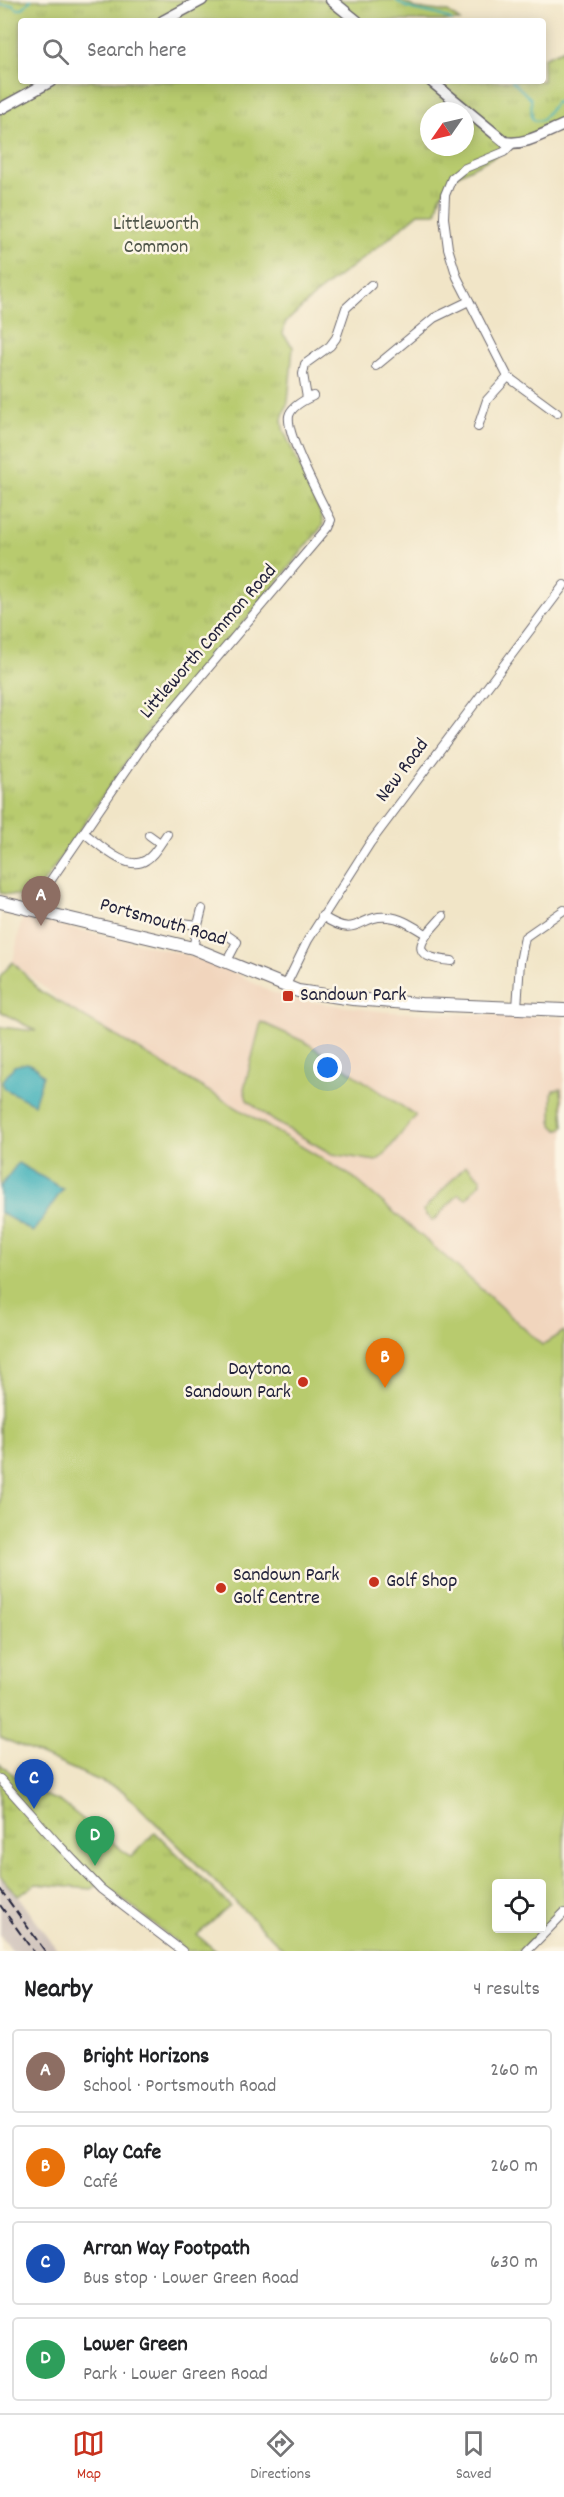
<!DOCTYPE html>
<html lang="en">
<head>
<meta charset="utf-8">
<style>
  body { margin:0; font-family:Dekko,sans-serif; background:#f6f6f6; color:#202124 }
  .controls { position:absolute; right:18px; bottom:18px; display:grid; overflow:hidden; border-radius:6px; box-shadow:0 3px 15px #0003 }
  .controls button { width:54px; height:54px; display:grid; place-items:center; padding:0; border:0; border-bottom:2px solid #e0e0e0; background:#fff; color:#202124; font:30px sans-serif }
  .compass { position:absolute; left:420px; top:102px; width:54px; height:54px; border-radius:50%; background:#fff; box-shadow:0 3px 15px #0003; rotate:236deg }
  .you { position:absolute; left:328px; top:1068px; width:21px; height:21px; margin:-15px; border:4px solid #fff; border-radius:50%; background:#1a73e8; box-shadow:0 0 0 9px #1a73e833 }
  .badge { display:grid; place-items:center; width:39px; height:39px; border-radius:50%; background:#c8321e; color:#fff; font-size:20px; font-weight:700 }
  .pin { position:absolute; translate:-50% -50px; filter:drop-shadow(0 2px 3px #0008) }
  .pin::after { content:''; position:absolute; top:32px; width:21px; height:18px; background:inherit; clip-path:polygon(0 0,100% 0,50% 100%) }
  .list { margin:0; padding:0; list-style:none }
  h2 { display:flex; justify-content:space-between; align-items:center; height:78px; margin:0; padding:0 24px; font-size:26px }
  h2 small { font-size:20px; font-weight:400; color:#757577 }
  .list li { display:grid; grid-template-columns:39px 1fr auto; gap:18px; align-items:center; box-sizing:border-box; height:84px; margin:0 12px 12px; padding:0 12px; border:2px solid #e0e0e0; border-radius:6px }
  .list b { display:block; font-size:22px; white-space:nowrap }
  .list p { margin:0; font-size:20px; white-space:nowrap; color:#757577 }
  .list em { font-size:20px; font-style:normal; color:#757577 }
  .icon { flex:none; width:33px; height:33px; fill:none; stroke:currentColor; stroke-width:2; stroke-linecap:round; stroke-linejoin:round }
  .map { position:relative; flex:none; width:564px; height:1951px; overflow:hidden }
  .search { position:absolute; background:#fff; box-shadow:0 3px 15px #0003; left:18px; right:18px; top:18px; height:66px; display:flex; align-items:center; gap:15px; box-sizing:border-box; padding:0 21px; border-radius:6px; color:#757577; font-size:22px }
  .sheet { height:462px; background:#fff }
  nav { display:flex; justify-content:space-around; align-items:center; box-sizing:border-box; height:84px; border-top:2px solid #e0e0e0; background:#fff; font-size:16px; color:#757577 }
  nav a { display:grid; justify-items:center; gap:3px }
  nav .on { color:#c8321e }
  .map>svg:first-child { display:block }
  .built { fill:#f1d5bd }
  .industrial { fill:#cec1ba }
  .green { fill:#b8cb6e; stroke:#6d7654; stroke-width:1.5; fill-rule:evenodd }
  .park { fill:url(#park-tufts); stroke:#6d7654; stroke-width:1.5; fill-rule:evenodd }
  .water { fill:#40b1ba; stroke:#316a7a; stroke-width:1.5 }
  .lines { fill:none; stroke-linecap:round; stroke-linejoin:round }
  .stream { stroke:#40b1ba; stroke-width:2 }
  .street-casing { stroke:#6a666c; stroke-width:10 }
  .secondary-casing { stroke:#6a666c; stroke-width:13 }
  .primary-casing { stroke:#6a666c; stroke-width:14 }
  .street { stroke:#fff; stroke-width:8 }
  .secondary { stroke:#fff; stroke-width:10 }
  .primary { stroke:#fff; stroke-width:12 }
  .rail { stroke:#22223b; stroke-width:2; stroke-dasharray:9 4.5; stroke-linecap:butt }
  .poi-dot { fill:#c8321e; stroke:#fcf5e5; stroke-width:2 }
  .labels { text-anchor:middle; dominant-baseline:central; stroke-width:5; stroke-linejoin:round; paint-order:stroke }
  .park-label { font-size:20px; fill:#4f554a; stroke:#fcf5e5 }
  .street-label { font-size:20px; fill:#22223b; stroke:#fcf5e5 }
  .poi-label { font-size:20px; fill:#22223b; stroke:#fcf5e5; text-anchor:start }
</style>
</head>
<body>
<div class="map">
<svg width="564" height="1951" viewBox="0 0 564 1951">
  <defs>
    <pattern id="park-tufts" width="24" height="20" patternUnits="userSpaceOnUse" patternTransform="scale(1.5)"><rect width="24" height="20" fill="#b8cb6e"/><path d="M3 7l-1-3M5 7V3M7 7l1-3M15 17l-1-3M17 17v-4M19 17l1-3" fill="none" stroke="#9eae60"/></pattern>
  </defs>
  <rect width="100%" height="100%" fill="#fcf5e5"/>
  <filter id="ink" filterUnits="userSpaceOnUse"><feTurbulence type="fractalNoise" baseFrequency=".0167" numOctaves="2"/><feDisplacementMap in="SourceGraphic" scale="12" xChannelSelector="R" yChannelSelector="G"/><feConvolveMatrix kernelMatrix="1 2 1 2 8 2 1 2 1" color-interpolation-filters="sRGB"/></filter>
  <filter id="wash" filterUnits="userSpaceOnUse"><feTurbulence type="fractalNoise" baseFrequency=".008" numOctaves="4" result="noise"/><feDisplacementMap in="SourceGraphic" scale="24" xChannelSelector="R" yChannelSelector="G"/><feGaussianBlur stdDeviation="1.35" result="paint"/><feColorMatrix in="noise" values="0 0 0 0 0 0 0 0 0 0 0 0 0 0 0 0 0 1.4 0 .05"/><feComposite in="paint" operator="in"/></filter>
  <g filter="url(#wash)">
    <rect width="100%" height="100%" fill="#f1e5c7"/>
    <polygon class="built" points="22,917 185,954 234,972 270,992 298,1000 386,1012 564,1017 564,1365 455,1265 353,1177 76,1014 13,962"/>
    <polygon class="industrial" points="0,1876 18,1896 58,1951 12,1951 0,1935"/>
    <g class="green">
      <path d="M13 962 40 991 353 1177 455 1265 542 1345 564 1331V1908L520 1951H285L123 1791 0 1737V1027L36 1031 0 1011V976ZM496 1884H542V1928H496Z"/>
      <polygon points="261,1022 305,1042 415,1115 415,1117 383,1156 376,1161 332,1154 274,1121 247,1100 244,1089"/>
      <polygon points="561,1089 564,1127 558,1130 552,1125 552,1094 553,1090"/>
      <polygon points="466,1165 480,1178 480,1183 466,1199 459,1194 433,1221 423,1211"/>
    </g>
    <g class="park">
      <path d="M0 0H401L415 8 448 12 460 21H21V81H543V58L564 49V125L526 140 452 178 440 197 436 213H419L382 244 322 289 285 323 283 334 293 347 288 402 282 419 283 429 320 512 323 525 258 606 142 739 33 898 0 893ZM429 111H465V147H429Z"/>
      <polygon points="0,1764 34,1791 61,1802 131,1857 155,1832 230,1906 197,1935 216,1951 188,1951 101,1882 92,1889 36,1884 18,1896 0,1876"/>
    </g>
    <g class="water">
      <polygon points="27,1063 37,1068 43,1076 34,1104 5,1089 2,1082 14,1066"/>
      <polygon points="18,1163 63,1189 33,1232 0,1212 0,1187"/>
    </g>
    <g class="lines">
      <g class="stream">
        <path d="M396 0C412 15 434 9 452 21"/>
        <polyline points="0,5 13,5 17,9 22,9 31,0"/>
        <polyline points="512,81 531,99 532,118 535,121 542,120 556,102 564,105"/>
      </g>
    </g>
  </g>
  <g filter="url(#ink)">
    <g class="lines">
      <defs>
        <g id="street">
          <polyline points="513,143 504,152 463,169 452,178 445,195 444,218 448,248 457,277 508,377 557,413"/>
          <polyline points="376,366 434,318 469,301"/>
          <polyline points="307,398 303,374 305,364 330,346 336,338 346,308 371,285"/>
          <polyline points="478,427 487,400 508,377"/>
          <path d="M84 833C98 843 127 873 146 860 155 855 161 842 167 834"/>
          <polyline points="149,835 160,843"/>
          <path d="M34 909 40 896 147 740 328 527 331 520C321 501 286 435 289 416 291 407 304 400 313 396"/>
          <path d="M322 916C359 941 358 914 388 917 402 918 414 927 426 934"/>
          <path d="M443 916C420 941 405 957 452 961"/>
          <polyline points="175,922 198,925 193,948"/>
          <polyline points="198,925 202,909"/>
          <polyline points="227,935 237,942 227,961"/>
          <polyline points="285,987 308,940 370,843 564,585"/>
          <polyline points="517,1008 520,962 525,937 564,910"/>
          <polyline points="0,1779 57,1843 101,1889 182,1951"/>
          <polyline points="527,1951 564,1913"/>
        </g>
        <g id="secondary">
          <polyline points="331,0 357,21"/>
          <polyline points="163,21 202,0"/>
          <path d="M431 81 505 142C525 146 546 132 564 125"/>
          <polyline points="0,109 51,81"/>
        </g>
        <polyline id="primary" points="0,902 193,948 298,991 353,999 421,1004 564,1010"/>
      </defs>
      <use href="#street" class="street-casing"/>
      <use href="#secondary" class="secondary-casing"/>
      <use href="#primary" class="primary-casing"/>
      <use href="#street" class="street"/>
      <use href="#secondary" class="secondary"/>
      <use href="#primary" class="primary"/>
      <g class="rail">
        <polyline points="0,1889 45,1951"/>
        <polyline points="0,1905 33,1951"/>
      </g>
    </g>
  </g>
  <g class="poi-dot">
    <rect x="282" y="990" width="12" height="12" rx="3"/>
    <circle cx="303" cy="1382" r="6"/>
    <circle cx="374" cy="1582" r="6"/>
    <circle cx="221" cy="1588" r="6"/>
  </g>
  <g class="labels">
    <g class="park-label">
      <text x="156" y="225">Littleworth<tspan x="156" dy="23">Common</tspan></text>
    </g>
    <g class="street-label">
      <text transform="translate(209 642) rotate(-49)">Littleworth Common Road</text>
      <text transform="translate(403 771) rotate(-53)">New Road</text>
      <text transform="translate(163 923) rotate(16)">Portsmouth Road</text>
    </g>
    <g class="poi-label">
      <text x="300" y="996">Sandown Park</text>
      <text x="291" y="1370" text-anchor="end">Daytona<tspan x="291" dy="23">Sandown Park</tspan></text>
      <text x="233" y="1576">Sandown Park<tspan x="233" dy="23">Golf Centre</tspan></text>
      <text x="386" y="1582">Golf Shop</text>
    </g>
  </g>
</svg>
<div class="controls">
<button><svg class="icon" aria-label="locate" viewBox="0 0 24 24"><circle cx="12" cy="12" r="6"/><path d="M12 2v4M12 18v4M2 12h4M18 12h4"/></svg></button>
</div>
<svg class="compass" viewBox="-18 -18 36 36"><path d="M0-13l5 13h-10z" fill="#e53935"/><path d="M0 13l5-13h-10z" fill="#757577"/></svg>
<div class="you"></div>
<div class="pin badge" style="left:41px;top:926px;background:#8d6e63">A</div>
<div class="pin badge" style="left:385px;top:1388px;background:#e8710a">B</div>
<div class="pin badge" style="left:34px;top:1809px;background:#1a4fb4">C</div>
<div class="pin badge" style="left:95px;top:1866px;background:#2e9e5b">D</div>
<div class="search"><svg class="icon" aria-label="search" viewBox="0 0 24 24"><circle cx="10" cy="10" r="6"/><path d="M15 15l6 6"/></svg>Search here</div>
</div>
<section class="sheet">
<h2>Nearby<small>4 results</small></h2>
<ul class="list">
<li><span class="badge" style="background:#8d6e63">A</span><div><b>Bright Horizons</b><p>School · Portsmouth Road</p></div><em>260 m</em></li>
<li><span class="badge" style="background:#e8710a">B</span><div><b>Play Cafe</b><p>Café</p></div><em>260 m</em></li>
<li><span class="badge" style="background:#1a4fb4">C</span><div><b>Arran Way Footpath</b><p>Bus stop · Lower Green Road</p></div><em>630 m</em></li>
<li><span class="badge" style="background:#2e9e5b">D</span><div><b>Lower Green</b><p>Park · Lower Green Road</p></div><em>660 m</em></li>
</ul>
</section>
<nav>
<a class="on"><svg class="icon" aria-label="map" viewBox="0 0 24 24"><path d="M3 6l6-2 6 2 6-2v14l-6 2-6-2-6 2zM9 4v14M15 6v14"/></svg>Map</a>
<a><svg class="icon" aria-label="directions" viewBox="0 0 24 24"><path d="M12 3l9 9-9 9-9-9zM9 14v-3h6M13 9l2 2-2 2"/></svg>Directions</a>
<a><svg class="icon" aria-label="saved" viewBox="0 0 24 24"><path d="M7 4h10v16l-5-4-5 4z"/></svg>Saved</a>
</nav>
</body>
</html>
